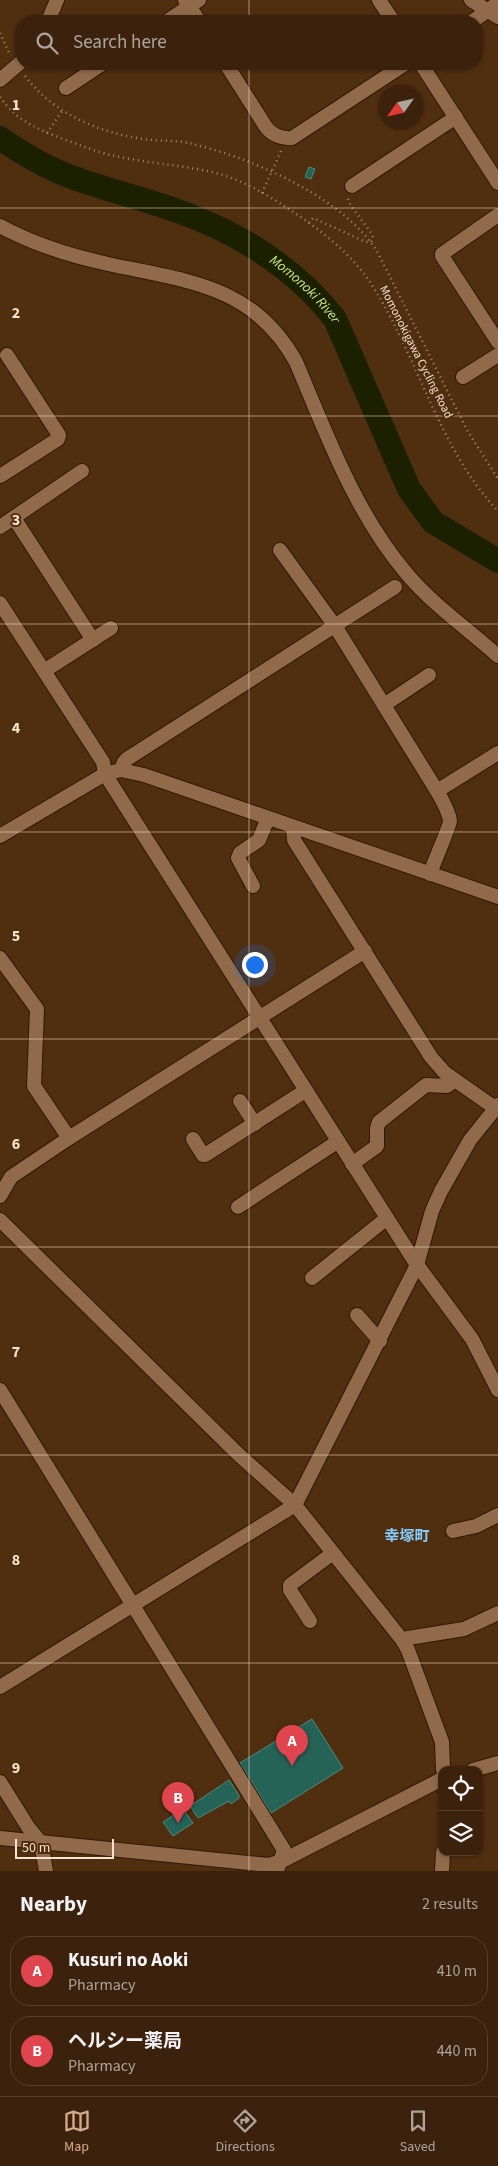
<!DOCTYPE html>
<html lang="en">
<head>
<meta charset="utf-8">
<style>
  body { margin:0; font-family:"Source Sans 3","Noto Sans JP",sans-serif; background:#472f1a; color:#f1f3f6 }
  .controls { position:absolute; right:15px; bottom:15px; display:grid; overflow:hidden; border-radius:10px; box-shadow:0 1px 4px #0004 }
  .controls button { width:45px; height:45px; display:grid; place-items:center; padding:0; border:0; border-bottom:1px solid #553f2d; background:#3c220c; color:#f1f3f6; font:25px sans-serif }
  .compass { position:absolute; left:378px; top:85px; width:45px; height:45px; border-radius:50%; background:#3c220c; box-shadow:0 1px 4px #0004; rotate:236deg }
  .scale { position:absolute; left:15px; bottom:12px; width:99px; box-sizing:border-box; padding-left:5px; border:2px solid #f7e1d0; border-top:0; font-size:14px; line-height:18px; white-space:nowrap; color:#f7e1d0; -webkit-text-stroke:4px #502e10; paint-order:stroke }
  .you { position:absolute; left:254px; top:964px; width:18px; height:18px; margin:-12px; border:4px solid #fff; border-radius:50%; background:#1a73e8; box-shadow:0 0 0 8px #1a73e833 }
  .badge { display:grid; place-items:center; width:32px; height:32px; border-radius:50%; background:#d6ab8b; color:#fff; font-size:16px; font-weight:700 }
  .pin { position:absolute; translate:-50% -41px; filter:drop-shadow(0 1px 2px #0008) }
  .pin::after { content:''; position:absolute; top:26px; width:18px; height:15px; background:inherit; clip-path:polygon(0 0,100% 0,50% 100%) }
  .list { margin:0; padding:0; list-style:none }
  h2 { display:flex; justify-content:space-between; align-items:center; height:65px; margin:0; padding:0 20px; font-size:21px }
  h2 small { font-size:16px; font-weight:400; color:#aca49d }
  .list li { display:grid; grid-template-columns:32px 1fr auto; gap:15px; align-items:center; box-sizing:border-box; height:70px; margin:0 10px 10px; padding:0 10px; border:1px solid #553f2d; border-radius:20px }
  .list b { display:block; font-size:19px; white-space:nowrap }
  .list p { margin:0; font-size:16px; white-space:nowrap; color:#aca49d }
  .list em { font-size:16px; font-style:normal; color:#aca49d }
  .icon { flex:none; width:28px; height:28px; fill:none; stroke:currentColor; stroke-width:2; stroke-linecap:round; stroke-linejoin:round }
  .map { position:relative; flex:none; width:498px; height:1871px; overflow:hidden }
  .search { position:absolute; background:#3c220c; box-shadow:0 1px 4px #0004; left:15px; right:15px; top:15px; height:55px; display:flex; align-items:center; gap:12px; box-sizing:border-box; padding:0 18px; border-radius:20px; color:#aca49d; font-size:19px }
  .sheet { height:225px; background:#3c220c }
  nav { display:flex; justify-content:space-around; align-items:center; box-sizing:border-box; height:70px; border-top:1px solid #553f2d; background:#3c220c; font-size:14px; color:#aca49d }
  nav a { display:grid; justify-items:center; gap:2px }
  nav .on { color:#d6ab8b }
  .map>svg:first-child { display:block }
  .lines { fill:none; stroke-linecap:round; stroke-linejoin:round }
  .river { stroke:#1a2000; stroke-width:24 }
  .building { fill:#256357; stroke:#4d8a7e }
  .minor-casing { stroke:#311802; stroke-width:16 }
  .path { stroke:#a58a72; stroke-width:2.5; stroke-dasharray:1 4; stroke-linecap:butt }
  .minor { stroke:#906a4b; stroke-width:14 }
  .grid { fill:none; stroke:#f7e1d0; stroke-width:1; stroke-opacity:0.55 }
  .labels { text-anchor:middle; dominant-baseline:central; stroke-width:4; stroke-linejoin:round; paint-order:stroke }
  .street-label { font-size:12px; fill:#f7e1d0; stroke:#502e10 }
  .water-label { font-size:14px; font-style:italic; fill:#cee482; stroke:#502e10 }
  .quarter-label { font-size:15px; font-weight:bold; fill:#84ccfd; stroke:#502e10 }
  .grid-label { font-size:16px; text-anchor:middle; font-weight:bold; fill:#f7e1d0; stroke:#502e10; stroke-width:4; stroke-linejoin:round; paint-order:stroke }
</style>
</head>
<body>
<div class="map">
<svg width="498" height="1871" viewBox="0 0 498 1871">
  <rect width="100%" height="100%" fill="#502e10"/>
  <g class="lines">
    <path class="river" id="s1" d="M0 138C23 154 50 170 77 179 116 193 157 202 196 218 250 240 298 272 335 319L409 489 433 522 498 561"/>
  </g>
  <g class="building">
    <polygon points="309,167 315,169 311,179 305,177"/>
    <polygon points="312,1719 343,1768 271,1813 240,1763"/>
    <polygon points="229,1780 239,1795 239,1798 231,1804 229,1801 198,1818 190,1806"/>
    <polygon points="183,1809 193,1823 173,1836 163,1822"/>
  </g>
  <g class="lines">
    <defs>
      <g id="minor">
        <polyline points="185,0 199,21"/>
        <polyline points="379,0 393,21"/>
        <polyline points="471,0 498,17"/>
        <polyline points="48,21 57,0"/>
        <polyline points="167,21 199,0"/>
        <polyline points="473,21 498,3"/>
        <path d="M226 64 266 127C272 135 282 139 292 138L405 64"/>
        <polyline points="421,64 498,183"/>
        <polyline points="0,80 21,62"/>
        <polyline points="66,88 102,64"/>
        <polyline points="352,186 456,117"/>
        <polyline points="498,215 442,254 442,256 498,342"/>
        <path d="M0 226C33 244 71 256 108 264 185 281 253 284 296 362 327 435 355 513 407 574 433 605 468 629 498 656"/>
        <polyline points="463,377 498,355"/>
        <polyline points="0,476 58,439 59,435 7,355"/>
        <polyline points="14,518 93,640"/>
        <polyline points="0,527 82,471"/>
        <path d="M280 550 335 626 437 791C442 800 449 811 450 821 450 826 433 864 430 874"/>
        <polyline points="0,603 103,762 105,774 415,1262 472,1339 498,1390"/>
        <polyline points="44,671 111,628"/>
        <polyline points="384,705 429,675"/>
        <polyline points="121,770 124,762 127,759 395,587"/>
        <polyline points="437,791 498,753"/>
        <polyline points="293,827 294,840 431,1057 445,1073 498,1110"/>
        <polyline points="0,836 105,774 121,770 144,775 498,897"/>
        <polyline points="253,886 238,858 240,853 259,840 268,818"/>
        <polyline points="0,958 37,1009 34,1086 69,1138"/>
        <polyline points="240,1101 255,1124"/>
        <polyline points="193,1139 203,1155 205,1155 305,1091"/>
        <polyline points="352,1164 377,1146 377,1128 379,1122 426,1085 447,1086 455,1080"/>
        <polyline points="0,1196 11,1177 69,1138 365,951"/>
        <polyline points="238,1207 337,1142"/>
        <polyline points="0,1220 238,1454 295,1505 403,1641 408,1650 442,1742 443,1770"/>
        <polyline points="312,1278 387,1218"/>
        <polyline points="357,1315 380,1341"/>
        <polyline points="0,1390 284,1850 277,1871"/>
        <polyline points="453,1531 476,1526 498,1515"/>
        <polyline points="310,1621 290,1590 290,1585 333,1553"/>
        <polyline points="403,1641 408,1638 464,1629 498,1613"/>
        <polyline points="0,1687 295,1505 417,1265 432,1211 441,1191 470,1140 498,1105"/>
        <polyline points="473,1770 498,1763"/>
        <polyline points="0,1782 28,1827 41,1843 46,1871"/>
        <polyline points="0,1838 269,1865 282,1861 442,1779"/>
        <polyline points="442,1871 443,1852"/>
      </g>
    </defs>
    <use href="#minor" class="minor-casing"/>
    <g class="path">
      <polyline points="0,33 10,55"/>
      <path d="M25 76C53 113 97 132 143 139 158 141 173 140 188 143 250 157 344 197 378 253L467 430 498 479"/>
      <path d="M0 97C15 119 36 129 61 138 79 145 96 152 115 156 147 163 180 165 212 172 238 178 265 193 287 208 320 229 355 256 375 290 418 359 441 452 498 511"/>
      <polyline points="47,133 62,111"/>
      <polyline points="262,193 281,151"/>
      <polyline points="309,223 313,218 366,242 371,242 373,238 372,234 351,206 347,197"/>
    </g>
    <use href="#minor" class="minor"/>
  </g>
  <path class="grid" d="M249 0V21M249 64V1871M0 208H498M0 416H498M0 624H498M0 832H498M0 1039H498M0 1247H498M0 1455H498M0 1663H498"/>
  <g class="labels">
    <g class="street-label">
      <text transform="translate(416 352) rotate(63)">Momonokigawa Cycling Road</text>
    </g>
    <g class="water-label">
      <text stroke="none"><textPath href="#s1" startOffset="344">Momonoki River</textPath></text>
    </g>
    <g class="quarter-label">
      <text x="407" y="1536">幸塚町</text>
    </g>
  </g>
  <g class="grid-label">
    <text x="16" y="110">1</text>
    <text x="16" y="318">2</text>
    <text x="16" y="525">3</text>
    <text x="16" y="733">4</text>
    <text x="16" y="941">5</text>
    <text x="16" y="1149">6</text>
    <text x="16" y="1357">7</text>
    <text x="16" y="1565">8</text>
    <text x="16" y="1773">9</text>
  </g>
</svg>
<div class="controls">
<button><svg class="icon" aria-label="locate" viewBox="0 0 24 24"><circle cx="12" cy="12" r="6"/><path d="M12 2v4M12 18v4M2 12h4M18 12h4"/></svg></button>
<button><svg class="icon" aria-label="layers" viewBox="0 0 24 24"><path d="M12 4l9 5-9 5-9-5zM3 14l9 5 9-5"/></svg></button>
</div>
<svg class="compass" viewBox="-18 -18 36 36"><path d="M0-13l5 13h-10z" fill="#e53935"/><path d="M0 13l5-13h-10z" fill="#aca49d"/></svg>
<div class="scale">50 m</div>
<div class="you"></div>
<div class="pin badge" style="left:292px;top:1766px;background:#e0444e">A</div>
<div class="pin badge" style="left:178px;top:1823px;background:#e0444e">B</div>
<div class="search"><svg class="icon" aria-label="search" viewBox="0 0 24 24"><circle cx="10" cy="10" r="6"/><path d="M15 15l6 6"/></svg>Search here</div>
</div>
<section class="sheet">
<h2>Nearby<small>2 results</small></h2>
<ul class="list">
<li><span class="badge" style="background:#e0444e">A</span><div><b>Kusuri no Aoki</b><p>Pharmacy</p></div><em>410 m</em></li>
<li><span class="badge" style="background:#e0444e">B</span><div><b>ヘルシー薬局</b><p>Pharmacy</p></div><em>440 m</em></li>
</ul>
</section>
<nav>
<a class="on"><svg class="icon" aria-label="map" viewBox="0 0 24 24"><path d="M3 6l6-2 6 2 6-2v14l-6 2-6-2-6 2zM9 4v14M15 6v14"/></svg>Map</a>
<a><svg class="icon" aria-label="directions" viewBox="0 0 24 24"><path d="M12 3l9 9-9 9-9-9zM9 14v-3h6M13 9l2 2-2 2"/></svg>Directions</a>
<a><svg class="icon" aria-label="saved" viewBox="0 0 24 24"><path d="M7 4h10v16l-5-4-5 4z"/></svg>Saved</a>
</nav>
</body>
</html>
